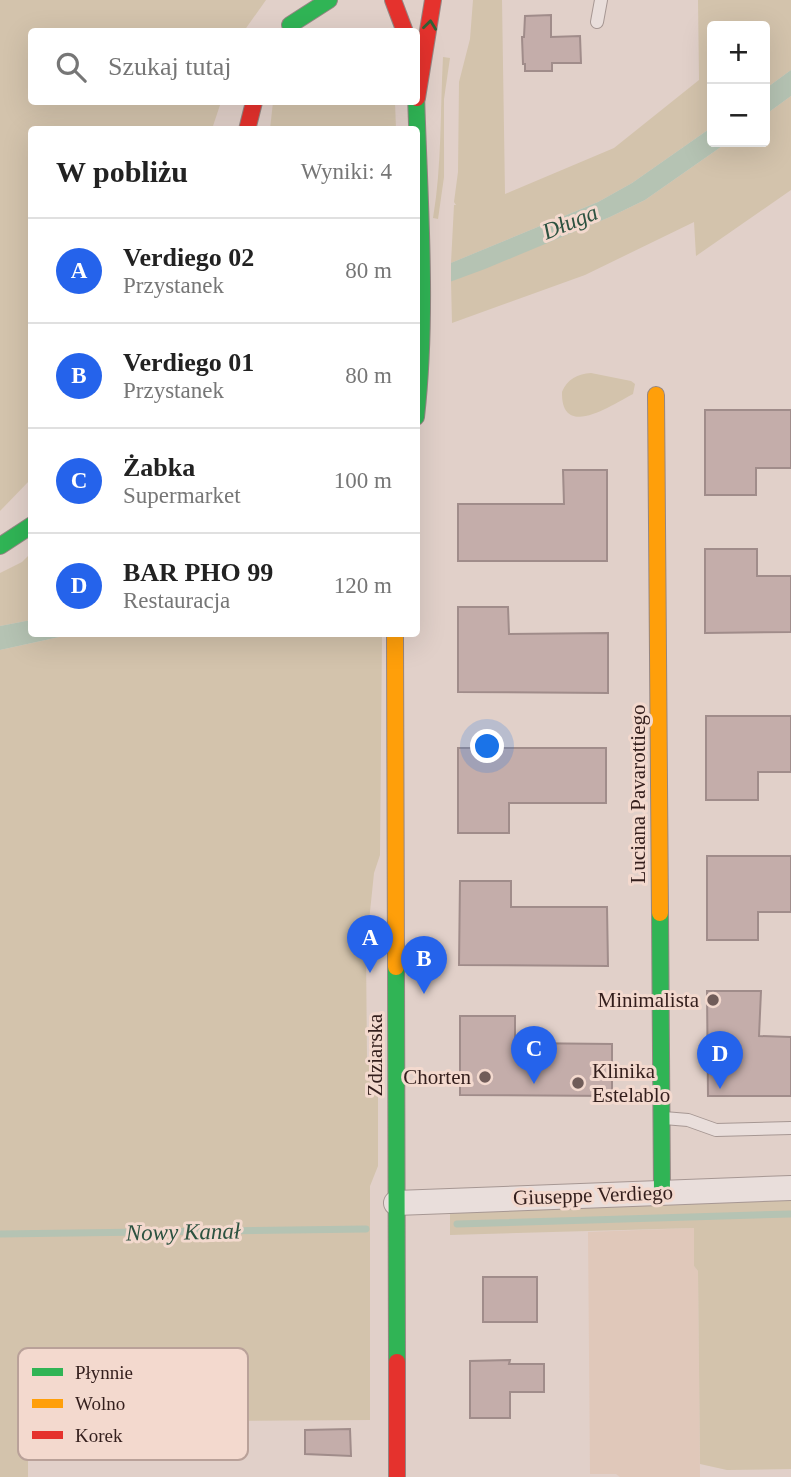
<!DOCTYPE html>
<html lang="pl">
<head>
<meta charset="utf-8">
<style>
  body { margin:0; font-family:Georgia,serif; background:#f2f2f2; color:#222 }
  .controls { position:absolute; right:21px; top:21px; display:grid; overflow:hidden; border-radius:7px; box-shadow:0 7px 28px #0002 }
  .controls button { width:63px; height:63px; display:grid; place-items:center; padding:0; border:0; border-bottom:2px solid #e0e0e0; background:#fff; color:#222; font:35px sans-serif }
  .you { position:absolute; left:488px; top:747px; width:24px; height:24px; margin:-18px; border:5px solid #fff; border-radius:50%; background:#1a73e8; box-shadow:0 0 0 10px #1a73e833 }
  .badge { display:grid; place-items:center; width:46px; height:46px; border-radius:50%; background:#2563eb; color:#fff; font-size:23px; font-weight:700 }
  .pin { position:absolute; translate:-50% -58px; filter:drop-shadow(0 2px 4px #0008) }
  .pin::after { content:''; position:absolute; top:37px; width:24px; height:21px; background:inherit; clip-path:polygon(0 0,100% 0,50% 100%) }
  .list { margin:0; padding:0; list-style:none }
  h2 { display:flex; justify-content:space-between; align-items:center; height:91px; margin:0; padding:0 28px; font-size:30px }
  h2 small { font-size:23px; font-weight:400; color:#767676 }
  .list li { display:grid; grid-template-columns:46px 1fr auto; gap:21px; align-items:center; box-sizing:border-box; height:105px; padding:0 28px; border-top:2px solid #e0e0e0 }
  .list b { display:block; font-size:26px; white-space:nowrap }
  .list p { margin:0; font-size:23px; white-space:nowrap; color:#767676 }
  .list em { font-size:23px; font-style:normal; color:#767676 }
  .icon { flex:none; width:38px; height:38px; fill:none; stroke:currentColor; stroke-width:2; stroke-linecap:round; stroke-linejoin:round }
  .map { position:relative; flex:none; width:791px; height:1477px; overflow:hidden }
  .search { position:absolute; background:#fff; box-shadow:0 7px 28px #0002; left:28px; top:28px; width:392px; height:77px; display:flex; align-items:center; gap:18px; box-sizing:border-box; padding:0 24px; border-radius:7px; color:#767676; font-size:26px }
  .panel { position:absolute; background:#fff; box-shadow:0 7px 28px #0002; left:28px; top:126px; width:392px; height:511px; border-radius:7px }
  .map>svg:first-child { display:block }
  .farmland { fill:#e0c8ba }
  .green { fill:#d3c3ac }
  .water { fill:#b5c3b3 }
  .pier { fill:#e1d0c9 }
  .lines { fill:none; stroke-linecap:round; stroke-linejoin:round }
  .stream { stroke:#b5c3b3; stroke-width:7 }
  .building { fill:#c4adaa; stroke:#a08c8a; stroke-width:2 }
  .lane-casing { stroke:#a69793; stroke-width:14 }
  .street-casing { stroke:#a69793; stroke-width:26 }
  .fast-casing { stroke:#958683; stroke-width:18 }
  .slow-casing { stroke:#958683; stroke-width:18 }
  .jam-casing { stroke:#958683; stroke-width:18 }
  .lane { stroke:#e9dedb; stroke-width:12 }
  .street { stroke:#e9dedb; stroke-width:24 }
  .fast { stroke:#30b455; stroke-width:16 }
  .slow { stroke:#ff9f0a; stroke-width:16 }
  .jam { stroke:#e5322d; stroke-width:16 }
  .oneway { stroke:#326236 }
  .poi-dot { fill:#705c59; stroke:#f3d9ce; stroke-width:2.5 }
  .labels { text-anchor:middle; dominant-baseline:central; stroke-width:6; stroke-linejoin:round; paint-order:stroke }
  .street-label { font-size:21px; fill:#331e1c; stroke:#f3d9ce }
  .poi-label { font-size:21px; fill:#331e1c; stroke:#f3d9ce; text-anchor:end }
  .water-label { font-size:23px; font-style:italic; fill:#2c5240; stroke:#f3d9ce }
  .key { fill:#f3d9ce; stroke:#b9a199; stroke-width:2 }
  .key-label { font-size:19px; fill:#331e1c }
</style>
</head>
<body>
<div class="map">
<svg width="791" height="1477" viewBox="0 0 791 1477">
  <rect width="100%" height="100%" fill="#e1d0c9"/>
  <polygon class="farmland" points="694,1228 694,1266 698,1271 700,1477 620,1477 616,1474 590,1474 588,1232"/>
  <g class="green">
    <polygon points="0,0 266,0 244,31 32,32 32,102 221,102 212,129 32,130 31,479 0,511"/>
    <polygon points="473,0 502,0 505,194 614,148 699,80 698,0 791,0 791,70 765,89 765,26 712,26 712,127 632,183 598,202 451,263 454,205 456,205 454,202 458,172 459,82 470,39"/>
    <path d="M443 57 450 58 444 99V177L438 219 433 218C442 165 440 111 443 57Z"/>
    <polygon points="791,96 791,190 696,256 694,222 585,275 452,323 451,281 610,217 645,200 728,142 765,142 765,115"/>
    <polygon points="273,102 395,102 396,129 270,129"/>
    <path d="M591 373 631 381 635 384 633 394C613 404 561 441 562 392 567 379 578 374 591 373Z"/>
    <polygon points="31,553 31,620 0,626 0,573 22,562"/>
    <polygon points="73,634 382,634 380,855 374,873 366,950 367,1060 378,1090 378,1166 370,1186 370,1420 28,1422 28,1477 0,1477 0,650"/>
    <polygon points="791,1198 791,1469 727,1470 700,1464 698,1271 694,1266 694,1228 450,1235 450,1212"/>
  </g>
  <g class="water">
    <polygon points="791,70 791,96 765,115 765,89"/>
    <polygon points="712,127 712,142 728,142 645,200 610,217 485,269 417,294 417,277 598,202 632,183"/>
    <polygon points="31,620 32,634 73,634 0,650 0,626"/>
  </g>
  <polygon class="pier" points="451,259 451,285 416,298 416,273"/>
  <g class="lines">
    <g class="stream">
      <polyline points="457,1224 791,1214"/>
      <polyline points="0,1234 366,1229"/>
    </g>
  </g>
  <g class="building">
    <polygon points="551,15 551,37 580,36 581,63 552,63 552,71 525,71 525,64 523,64 522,37 524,37 525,16"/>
    <polygon points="705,410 791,410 791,468 756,468 756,495 705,495"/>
    <polygon points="563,470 607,470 607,561 458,561 458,504 564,504"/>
    <polygon points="705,549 757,549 757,576 791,576 791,632 705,633"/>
    <polygon points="458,607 508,607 509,634 608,633 608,693 458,692"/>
    <polygon points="706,716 791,716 791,772 758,772 758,800 706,800"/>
    <polygon points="458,748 606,748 606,803 509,803 509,833 458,833"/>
    <polygon points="707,856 791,856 791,912 758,912 758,940 707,940"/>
    <polygon points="460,881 511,881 511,907 607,907 608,966 459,965"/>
    <polygon points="707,991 761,991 759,1036 791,1037 791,1096 708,1096"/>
    <polygon points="460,1016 515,1016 515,1043 612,1044 612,1096 460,1095"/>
    <rect x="483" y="1277" width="54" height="45"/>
    <polygon points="510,1360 509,1364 544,1364 544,1392 510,1392 510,1418 470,1418 470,1361"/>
    <polygon points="350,1429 351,1456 305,1454 305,1430"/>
  </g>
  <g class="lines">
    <defs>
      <g id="lane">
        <polyline points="597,22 601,0"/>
        <polyline points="664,1118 688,1120 716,1130 791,1128"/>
      </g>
      <polyline id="street" points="396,1203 791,1188"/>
      <g id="fast">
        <polyline points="290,25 329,0"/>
        <path d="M416 93C419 201 428 310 416 417"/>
        <polyline points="0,546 32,525"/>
        <polyline points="660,913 662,1193"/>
        <polyline points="396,967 397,1362"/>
      </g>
      <g id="slow">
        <polyline points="656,395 660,913"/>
        <polyline points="395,634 396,967"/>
      </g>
      <g id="jam">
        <polyline points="393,0 405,32"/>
        <polyline points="417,98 433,0"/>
        <polyline points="247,130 254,102"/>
        <polyline points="397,1362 397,1477"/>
      </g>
    </defs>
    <use href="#lane" class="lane-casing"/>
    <use href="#street" class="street-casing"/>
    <use href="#fast" class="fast-casing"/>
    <use href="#slow" class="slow-casing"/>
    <use href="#jam" class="jam-casing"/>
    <use href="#lane" class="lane"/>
    <use href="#street" class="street"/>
    <use href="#fast" class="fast"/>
    <use href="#slow" class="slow"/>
    <use href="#jam" class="jam"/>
  </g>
  <defs><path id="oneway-chevron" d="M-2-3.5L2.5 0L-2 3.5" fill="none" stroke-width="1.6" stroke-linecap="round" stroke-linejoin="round" transform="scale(1.75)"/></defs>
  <use class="oneway" href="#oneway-chevron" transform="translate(430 25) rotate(-83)"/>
  <g class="poi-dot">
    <circle cx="713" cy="1000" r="7"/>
    <circle cx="485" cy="1077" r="7"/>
    <circle cx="578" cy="1083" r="7"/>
  </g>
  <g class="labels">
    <g class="street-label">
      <text transform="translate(638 794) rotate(-90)">Luciana Pavarottiego</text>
      <text transform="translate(375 1055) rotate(-90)">Zdziarska</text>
      <text transform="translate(593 1195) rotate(-2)">Giuseppe Verdiego</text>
    </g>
    <g class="poi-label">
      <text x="699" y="1000">Minimalista</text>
      <text x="592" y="1071" text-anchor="start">Klinika<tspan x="592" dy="24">Estelablo</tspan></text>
      <text x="471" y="1077">Chorten</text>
    </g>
    <g class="water-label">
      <text transform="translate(570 222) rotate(-22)">Długa</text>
      <text transform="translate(183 1232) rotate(-1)">Nowy Kanał</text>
    </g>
  </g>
  <rect x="18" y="1348" width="230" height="112" rx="10" class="key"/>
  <rect x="32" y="1368" width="31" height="8" fill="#30b455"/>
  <rect x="32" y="1399" width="31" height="9" fill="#ff9f0a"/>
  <rect x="32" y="1431" width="31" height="8" fill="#e5322d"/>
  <g class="key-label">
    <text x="75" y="1379">Płynnie</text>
    <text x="75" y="1410">Wolno</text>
    <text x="75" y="1442">Korek</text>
  </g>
</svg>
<div class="controls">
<button>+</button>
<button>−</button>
</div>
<div class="you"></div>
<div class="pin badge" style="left:370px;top:973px">A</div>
<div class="pin badge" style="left:424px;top:994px">B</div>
<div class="pin badge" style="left:534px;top:1084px">C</div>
<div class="pin badge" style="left:720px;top:1089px">D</div>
<div class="search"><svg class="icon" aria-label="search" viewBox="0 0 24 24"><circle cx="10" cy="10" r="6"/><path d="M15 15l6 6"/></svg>Szukaj tutaj</div>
<section class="panel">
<h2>W pobliżu<small>Wyniki: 4</small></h2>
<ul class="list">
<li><span class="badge">A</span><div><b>Verdiego 02</b><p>Przystanek</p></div><em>80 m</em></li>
<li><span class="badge">B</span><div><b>Verdiego 01</b><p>Przystanek</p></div><em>80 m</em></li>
<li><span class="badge">C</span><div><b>Żabka</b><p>Supermarket</p></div><em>100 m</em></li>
<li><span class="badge">D</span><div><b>BAR PHO 99</b><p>Restauracja</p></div><em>120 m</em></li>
</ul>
</section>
</div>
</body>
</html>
